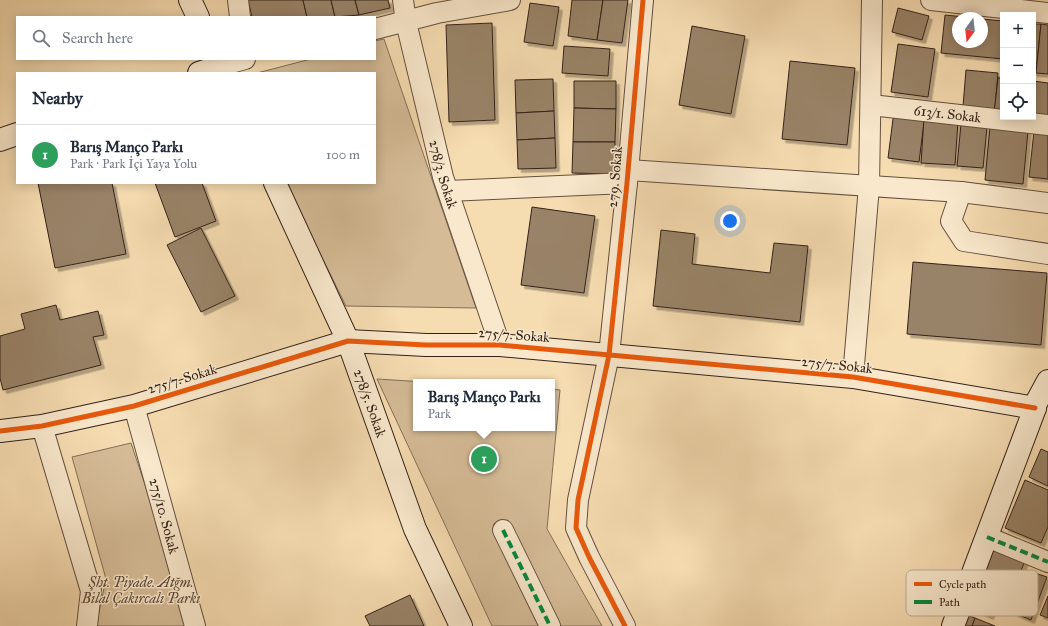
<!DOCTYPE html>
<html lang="en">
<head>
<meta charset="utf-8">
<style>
  body { margin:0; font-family:"IM FELL Great Primer",serif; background:#f2f2f3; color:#1f2937 }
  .controls { position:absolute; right:12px; top:12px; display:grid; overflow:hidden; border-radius:0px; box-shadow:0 2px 10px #0003 }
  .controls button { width:36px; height:36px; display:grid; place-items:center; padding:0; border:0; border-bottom:1px solid #e0e1e3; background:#fff; color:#1f2937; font:20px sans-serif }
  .compass { position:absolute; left:952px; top:12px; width:36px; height:36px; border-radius:50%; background:#fff; box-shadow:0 2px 10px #0003; rotate:195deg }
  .you { position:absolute; left:730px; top:221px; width:14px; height:14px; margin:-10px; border:3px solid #fff; border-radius:50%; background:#1a73e8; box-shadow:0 0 0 6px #1a73e833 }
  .badge { display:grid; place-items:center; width:26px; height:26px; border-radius:50%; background:#8f2418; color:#fff; font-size:13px; font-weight:700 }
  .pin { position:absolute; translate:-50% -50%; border:2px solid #fff; box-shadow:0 1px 4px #0006 }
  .popup { position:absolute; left:413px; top:379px; width:142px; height:52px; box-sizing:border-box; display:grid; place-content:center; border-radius:0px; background:#fff; filter:drop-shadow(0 1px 3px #0005); font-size:13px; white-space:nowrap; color:#747a83 }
  .popup b { font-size:15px; color:#1f2937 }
  .popup::after { content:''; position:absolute; left:50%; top:100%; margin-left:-8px; border:8px solid transparent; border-top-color:#fff }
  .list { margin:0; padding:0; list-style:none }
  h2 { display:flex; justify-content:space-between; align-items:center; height:52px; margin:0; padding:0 16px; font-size:17px }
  h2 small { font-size:13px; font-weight:400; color:#747a83 }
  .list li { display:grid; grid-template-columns:26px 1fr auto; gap:12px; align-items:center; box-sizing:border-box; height:60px; padding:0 16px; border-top:1px solid #e0e1e3 }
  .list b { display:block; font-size:15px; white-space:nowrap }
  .list p { margin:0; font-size:13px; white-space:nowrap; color:#747a83 }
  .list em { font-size:13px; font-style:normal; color:#747a83 }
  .icon { flex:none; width:22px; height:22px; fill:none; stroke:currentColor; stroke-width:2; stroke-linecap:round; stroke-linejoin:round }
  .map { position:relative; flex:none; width:1048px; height:626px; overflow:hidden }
  .search { position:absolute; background:#fff; box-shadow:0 2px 10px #0003; left:16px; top:16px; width:360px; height:44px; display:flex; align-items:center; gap:10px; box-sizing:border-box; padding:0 14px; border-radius:0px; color:#747a83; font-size:15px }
  .panel { position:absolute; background:#fff; box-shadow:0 2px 10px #0003; left:16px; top:72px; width:360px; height:112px; border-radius:0px }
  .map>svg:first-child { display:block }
  .green { fill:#d5bc97; stroke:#846f58 }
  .building { fill:#998368; stroke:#342219; filter:url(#shadow) }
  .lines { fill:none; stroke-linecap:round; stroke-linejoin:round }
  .street-casing { stroke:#64503f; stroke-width:22 }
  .secondary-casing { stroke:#342219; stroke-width:24 }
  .street { stroke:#f9e8cc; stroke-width:20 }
  .secondary { stroke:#f9e8cc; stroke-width:22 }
  .quiet { stroke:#00873e; stroke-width:4; stroke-dasharray:8 4; stroke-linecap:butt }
  .cycleway-casing { stroke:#f9e8cc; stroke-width:8 }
  .cycleway { stroke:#e8590c; stroke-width:5 }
  .labels { text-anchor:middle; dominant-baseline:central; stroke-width:3; stroke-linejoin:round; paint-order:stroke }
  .street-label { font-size:14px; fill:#342219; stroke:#f9e8cc }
  .park-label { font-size:14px; font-style:italic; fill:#5c4838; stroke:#f9e8cc }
  .key { fill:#f9e8cc; stroke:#bead96; stroke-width:1 }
  .key-label { font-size:11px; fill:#342219 }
</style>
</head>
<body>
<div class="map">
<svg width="1048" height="626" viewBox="0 0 1048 626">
  <defs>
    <filter id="shadow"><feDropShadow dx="3.5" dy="3.5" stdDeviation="0" flood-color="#0004"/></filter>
  </defs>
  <rect width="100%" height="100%" fill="#f6dcb1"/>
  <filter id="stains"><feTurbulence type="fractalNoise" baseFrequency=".005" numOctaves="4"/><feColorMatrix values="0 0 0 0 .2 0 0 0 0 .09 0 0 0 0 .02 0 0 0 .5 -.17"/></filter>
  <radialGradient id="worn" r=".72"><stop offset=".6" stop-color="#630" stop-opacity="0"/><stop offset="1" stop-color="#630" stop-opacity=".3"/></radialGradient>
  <g class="green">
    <polygon points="384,39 476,308 346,306 285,183 375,183 375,73 257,73 311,59 375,59 375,41"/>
    <polygon points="377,379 425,382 416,382 416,428 552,428 552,389 560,390 547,529 602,626 492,626"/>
    <polygon points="131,443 192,626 96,626 106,579 72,457"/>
  </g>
  <g class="building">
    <polygon points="248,0 303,0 307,17 252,17"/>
    <polygon points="303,0 331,0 335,17 307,17"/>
    <polygon points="331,0 355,0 359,15 335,17"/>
    <polygon points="355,0 388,0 390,8 359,15"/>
    <polygon points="572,0 603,0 597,40 568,36"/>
    <polygon points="603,0 628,0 622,43 597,40"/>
    <polygon points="530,3 559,7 553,46 524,42"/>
    <polygon points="898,8 929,16 922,40 892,32"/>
    <polygon points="945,15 975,18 958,18 958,42 982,42 982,19 1003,21 1003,59 941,53"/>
    <polygon points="492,23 495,120 449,122 446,25"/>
    <polygon points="1033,24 1041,24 1036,73 1033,73"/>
    <polygon points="1041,24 1048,25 1048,74 1036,73"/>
    <polygon points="692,26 745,36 731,114 679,105"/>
    <polygon points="898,44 935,49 928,97 891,92"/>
    <polygon points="564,46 610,49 608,76 562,73"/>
    <polygon points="790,61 855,68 847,145 782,139"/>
    <polygon points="966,70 998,73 995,109 963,106"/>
    <polygon points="998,78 1003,78 1003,114 994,113"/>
    <polygon points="553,79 554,111 516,113 515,80"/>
    <polygon points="574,81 616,81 616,109 574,108"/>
    <polygon points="1033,81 1048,83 1048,120 1033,117"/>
    <polygon points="574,108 616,109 615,142 573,142"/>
    <polygon points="554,111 555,138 517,140 516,113"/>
    <polygon points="894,111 925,115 919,162 888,158"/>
    <polygon points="924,118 958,121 955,165 921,163"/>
    <polygon points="961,124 987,127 983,168 957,166"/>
    <polygon points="990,127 1028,131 1023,184 985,180"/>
    <polygon points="1034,131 1048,133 1048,179 1029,177"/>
    <polygon points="555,138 556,168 518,169 517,140"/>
    <polygon points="573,142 615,142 615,174 572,173"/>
    <polygon points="38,183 112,183 126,254 55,268"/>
    <polygon points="155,183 202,183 216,221 175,237"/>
    <polygon points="532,207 595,216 584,293 521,285"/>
    <polygon points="201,228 235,296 201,312 167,245"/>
    <polygon points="661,230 695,234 692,264 770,273 774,243 808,246 800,322 653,306"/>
    <polygon points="913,262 1047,273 1041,345 907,334"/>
    <polygon points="56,305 60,320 98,311 104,335 93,337 101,365 3,390 0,378 0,336 25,329 21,314"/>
    <polygon points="1041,449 1048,452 1048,486 1029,477"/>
    <polygon points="1025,480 1048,490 1048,527 1041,543 1005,528"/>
    <polygon points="993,547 1025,561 1012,592 980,579"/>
    <polygon points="1029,571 1047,577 1031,620 1014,613"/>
    <polygon points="980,579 1001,588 990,616 968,607"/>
    <polygon points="410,595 424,626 370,626 365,616"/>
    <polygon points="1048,596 1048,618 1040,615"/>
    <polygon points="964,614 975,618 972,626 959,626"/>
    <polygon points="975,618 995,626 972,626"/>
  </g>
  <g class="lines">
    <defs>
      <g id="street">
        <polyline points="238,0 240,17"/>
        <path id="s1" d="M403 0 406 22 443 177 500 345"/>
        <polyline points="931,0 1048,13"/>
        <polyline points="375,29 437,13 510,0"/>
        <polyline points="220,66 245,59"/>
        <path id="s2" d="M871 105 1048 125"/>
        <polyline points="628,170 961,192 1048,203"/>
        <polyline points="448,191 627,183"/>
        <polyline points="961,192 951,221 964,241 1048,254"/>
        <polyline points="853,377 869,186 872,0"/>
        <path id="s3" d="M134 406 195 626"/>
        <polyline points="42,426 91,591 87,626"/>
        <polyline points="503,530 550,626"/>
        <polyline points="987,537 1048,562"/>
        <polyline points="625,626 589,557 576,528 578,500 609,355 627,183 643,0"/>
      </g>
      <g id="secondary">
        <polyline points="190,0 198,17"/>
        <polyline points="199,73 220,66"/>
        <polyline points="0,140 17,134"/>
        <path id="s4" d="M275 183 348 341 415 529 461 626"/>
        <polyline points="0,431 42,426 134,406 348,341 426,345 500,345 853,377 1035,408"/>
        <polyline points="953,626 1035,408 1035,405 1048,381"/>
      </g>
    </defs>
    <use href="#street" class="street-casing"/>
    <use href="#secondary" class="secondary-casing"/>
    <use href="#street" class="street"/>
    <use href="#secondary" class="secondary"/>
    <g class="quiet">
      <polyline points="503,530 550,626"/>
      <polyline points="987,537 1048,562"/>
    </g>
    <defs>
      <g id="cycleway">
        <polyline points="0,431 42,426 134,406 348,341 426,345 500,345 853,377 1035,408"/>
        <polyline points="625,626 589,557 576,528 578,500 609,355 627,183 643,0"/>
      </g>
    </defs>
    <use href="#cycleway" class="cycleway-casing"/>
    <use href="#cycleway" class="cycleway"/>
  </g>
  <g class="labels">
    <g class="street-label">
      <text stroke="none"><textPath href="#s2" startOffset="77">613/1. Sokak</textPath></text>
      <text stroke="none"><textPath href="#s1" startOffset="179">278/3. Sokak</textPath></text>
      <text transform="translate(615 177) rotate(-85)">279. Sokak</text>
      <text transform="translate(514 335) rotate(4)">275/7. Sokak</text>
      <text transform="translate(837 365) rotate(6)">275/7. Sokak</text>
      <text transform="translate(182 379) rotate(-17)">275/7. Sokak</text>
      <text stroke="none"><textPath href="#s4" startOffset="240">278/5. Sokak</textPath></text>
      <text stroke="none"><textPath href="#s3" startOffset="114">275/10. Sokak</textPath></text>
    </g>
    <g class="park-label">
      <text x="141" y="582">Şht. Piyade. Atğm.<tspan x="141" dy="16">Bilal Çakırcalı Parkı</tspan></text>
    </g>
  </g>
  <rect x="906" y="570" width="132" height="46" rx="6" class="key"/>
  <rect x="914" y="582" width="18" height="4" fill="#e8590c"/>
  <rect x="914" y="600" width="18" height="4" fill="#00873e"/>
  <g class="key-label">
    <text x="939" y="588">Cycle path</text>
    <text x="939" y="606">Path</text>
  </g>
  <rect width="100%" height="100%" filter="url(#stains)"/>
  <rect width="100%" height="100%" fill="url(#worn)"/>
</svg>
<div class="controls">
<button>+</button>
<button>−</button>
<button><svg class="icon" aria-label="locate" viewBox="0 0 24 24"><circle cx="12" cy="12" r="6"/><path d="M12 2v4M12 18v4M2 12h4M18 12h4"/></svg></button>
</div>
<svg class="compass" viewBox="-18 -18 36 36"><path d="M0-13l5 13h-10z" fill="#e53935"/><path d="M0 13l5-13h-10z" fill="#747a83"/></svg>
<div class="you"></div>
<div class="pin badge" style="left:484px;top:459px;background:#2e9e5b">1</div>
<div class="popup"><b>Barış Manço Parkı</b>Park</div>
<div class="search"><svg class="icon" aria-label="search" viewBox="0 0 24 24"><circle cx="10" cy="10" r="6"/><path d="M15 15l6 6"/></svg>Search here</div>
<section class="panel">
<h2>Nearby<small></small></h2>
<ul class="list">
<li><span class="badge" style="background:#2e9e5b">1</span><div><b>Barış Manço Parkı</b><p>Park · Park İçi Yaya Yolu</p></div><em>100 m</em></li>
</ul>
</section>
</div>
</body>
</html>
